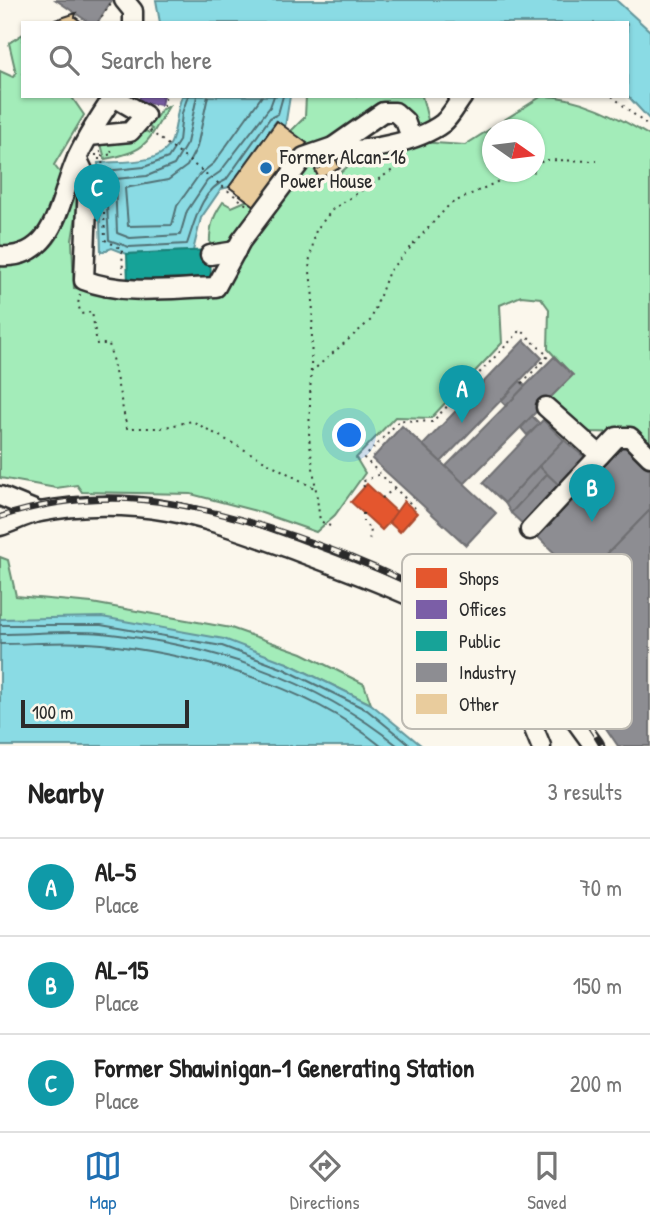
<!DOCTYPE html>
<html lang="en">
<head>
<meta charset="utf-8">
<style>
  body { margin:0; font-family:"Patrick Hand",sans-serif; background:#f6f6f6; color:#222 }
  .compass { position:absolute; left:482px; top:119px; width:63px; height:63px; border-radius:50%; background:#fff; box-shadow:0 2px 5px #0004; rotate:104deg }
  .scale { position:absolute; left:21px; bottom:18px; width:168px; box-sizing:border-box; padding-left:7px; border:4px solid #2b2b2b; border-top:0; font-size:19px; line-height:24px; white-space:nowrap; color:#2b2b2b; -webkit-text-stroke:5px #fbf7ec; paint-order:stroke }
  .you { position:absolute; left:350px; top:436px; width:24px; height:24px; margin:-18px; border:5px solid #fff; border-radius:50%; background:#1a73e8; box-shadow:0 0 0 10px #1a73e833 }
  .badge { display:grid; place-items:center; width:46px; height:46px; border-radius:50%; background:#1f6fb2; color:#fff; font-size:23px; font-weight:700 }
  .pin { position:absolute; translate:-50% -58px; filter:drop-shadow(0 2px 4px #0008) }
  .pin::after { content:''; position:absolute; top:37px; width:24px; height:21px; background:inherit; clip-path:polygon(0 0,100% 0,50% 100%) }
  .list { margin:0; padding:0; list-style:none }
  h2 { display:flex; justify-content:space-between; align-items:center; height:91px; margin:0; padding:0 28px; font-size:30px }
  h2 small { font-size:23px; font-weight:400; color:#767676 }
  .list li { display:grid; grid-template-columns:46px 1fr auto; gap:21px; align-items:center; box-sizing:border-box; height:98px; padding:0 28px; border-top:2px solid #e0e0e0 }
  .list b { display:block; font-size:26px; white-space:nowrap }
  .list p { margin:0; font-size:23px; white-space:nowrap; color:#767676 }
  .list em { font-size:23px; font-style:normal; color:#767676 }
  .icon { flex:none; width:38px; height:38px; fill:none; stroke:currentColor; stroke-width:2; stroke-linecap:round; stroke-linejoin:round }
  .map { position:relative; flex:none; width:650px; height:746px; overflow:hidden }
  .search { position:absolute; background:#fff; box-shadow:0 2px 5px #0004; left:21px; right:21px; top:21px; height:77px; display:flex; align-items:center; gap:18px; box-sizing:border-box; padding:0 24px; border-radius:0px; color:#767676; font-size:26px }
  .sheet { height:385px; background:#fff }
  nav { display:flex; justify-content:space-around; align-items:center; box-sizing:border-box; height:98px; border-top:2px solid #e0e0e0; background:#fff; font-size:19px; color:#767676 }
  nav a { display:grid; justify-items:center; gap:4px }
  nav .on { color:#1f6fb2 }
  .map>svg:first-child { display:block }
  .green { fill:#a3ecb9; stroke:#678c72; stroke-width:2; fill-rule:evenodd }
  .water { fill:#8adbe4; stroke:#64959a; stroke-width:2 }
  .shops { fill:#e4572e; stroke:#ac4a2d; stroke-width:2 }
  .offices { fill:#7b5ea7; stroke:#634f82; stroke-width:2 }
  .public { fill:#17a398; stroke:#1d7f77; stroke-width:2 }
  .industry { fill:#8d8d92; stroke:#707073; stroke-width:2 }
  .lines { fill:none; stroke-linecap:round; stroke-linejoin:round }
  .shore { stroke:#517175; stroke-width:2 }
  .building { fill:#e9cc9d; stroke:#2b2b2b; stroke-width:2 }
  .minor-casing { stroke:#2b2b2b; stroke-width:23 }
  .path { stroke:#2b2b2b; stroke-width:2; stroke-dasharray:2 5; stroke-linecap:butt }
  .minor { stroke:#fbf7ec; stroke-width:18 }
  .rail-casing { stroke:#2b2b2b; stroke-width:6 }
  .rail { stroke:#fbf7ec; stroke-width:3.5; stroke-dasharray:10; stroke-linecap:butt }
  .poi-dot { fill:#1f6fb2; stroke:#fbf7ec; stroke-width:2.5 }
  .labels { text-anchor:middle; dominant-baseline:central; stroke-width:7; stroke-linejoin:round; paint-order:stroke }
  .poi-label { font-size:21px; fill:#2b2b2b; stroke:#fbf7ec; text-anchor:start }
  .key { fill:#fbf7ec; stroke:#bdbab2; stroke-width:2 }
  .key-label { font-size:19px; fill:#2b2b2b }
</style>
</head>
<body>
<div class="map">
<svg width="650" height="746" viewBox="0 0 650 746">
  <rect width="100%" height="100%" fill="#fbf7ec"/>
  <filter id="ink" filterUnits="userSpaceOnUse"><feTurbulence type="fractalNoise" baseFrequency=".0143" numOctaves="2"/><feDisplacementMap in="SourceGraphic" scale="14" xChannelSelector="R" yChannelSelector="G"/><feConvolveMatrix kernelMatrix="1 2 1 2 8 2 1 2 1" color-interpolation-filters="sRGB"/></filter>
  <g filter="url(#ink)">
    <g class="green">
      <path d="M23 34V96H71L84 115 54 165 61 174C50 217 50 241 0 250V71L13 77 16 73 9 43Z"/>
      <polygon points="306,96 422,96 429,124 414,128 407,110 393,103 332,143 302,149 291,131 305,117"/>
      <path d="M542 96C580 96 618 117 650 136V448L634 433 588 432 549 398 572 375 548 349 549 309 541 298 521 296 500 305 502 343 431 418 395 417 356 458 365 473 335 515 316 532 256 511 191 494 82 492 77 485 56 488 0 478V265C63 257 59 237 76 183L80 191 72 240 74 288 93 289 104 297 215 293 305 164 334 155 336 159 315 170 319 178H335L359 156 403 141 465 145ZM492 130H534V172H492Z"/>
      <path d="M169 106C147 142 149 151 105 159L101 144 132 142 146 131 149 133 152 129 149 127 162 109Z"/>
      <path d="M248 200 259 209 236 243 210 250C209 230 211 219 223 202L232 207Z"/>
      <polygon points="0,557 8,560 16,596 92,603 231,628 302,653 364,684 371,704 287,663 0,619"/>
    </g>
    <g class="water">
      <polygon points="156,0 616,0 650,31 650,120 627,95 627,23 160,23"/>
      <path d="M182 96H290L285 127 276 121 229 187 221 189 201 218 193 251 127 254 112 248 101 252 98 163C122 161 163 166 172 140 177 125 176 111 182 96Z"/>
      <polygon points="102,617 224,639 287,663 371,704 422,746 0,746 0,619"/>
    </g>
    <g class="shops">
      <polygon points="367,484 398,513 382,530 351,502"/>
      <polygon points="404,501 417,513 400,532 389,522"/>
    </g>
    <polygon class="offices" points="140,96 163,96 161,105 139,102"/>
    <polygon class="public" points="210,250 211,281 128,284 127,254"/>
    <g class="industry">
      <polygon points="56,0 112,0 97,23 90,23"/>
      <polygon points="524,340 542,358 441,462 423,445"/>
      <polygon points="554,357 573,375 464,484 446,466"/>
      <polygon points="520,381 525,386 506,406 501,401"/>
      <polygon points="532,416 540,424 527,435 521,428"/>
      <polygon points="543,420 564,440 505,503 483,483"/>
      <polygon points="402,426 496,513 466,545 372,459"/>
      <polygon points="564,440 589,461 563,489 539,466"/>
      <polygon points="623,442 650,468 650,510 582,580 534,533"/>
      <polygon points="539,466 547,474 511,513 505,503"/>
      <polygon points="547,474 563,489 526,527 511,513"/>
      <polygon points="650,510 650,746 618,746 570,675 528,635"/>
    </g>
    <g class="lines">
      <g class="shore">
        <path d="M188 96 182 113 179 141 168 158 144 167 105 171 109 240 129 247 187 244C195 221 201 190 226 180L270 118 278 114 283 96"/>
        <polyline points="197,96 187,143 174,165 147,176 115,179 117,233 130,238 180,235 187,211 207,181 220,172 270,107 274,96"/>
        <polyline points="208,96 197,147 187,166 168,180 125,188 128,226 172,225 177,206 199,175 214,163 262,96"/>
        <polyline points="0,625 101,625 222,646 284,669 367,710 411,746"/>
        <path d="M0 634C33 634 69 630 102 633 207 644 315 678 398 746"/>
        <path d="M0 644C33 644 69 640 102 644 199 656 304 683 381 746"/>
      </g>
    </g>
    <g class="building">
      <polygon points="76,13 75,17 83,23 55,23 55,20"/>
      <polygon points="277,121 307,143 259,209 229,187"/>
      <polygon points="336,159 340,168 319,179 315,170"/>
    </g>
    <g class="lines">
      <defs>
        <g id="minor">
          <polyline points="124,0 133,11 133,23"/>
          <polyline points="89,136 130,132 145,115 114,97"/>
          <path d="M333 147C360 156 421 140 443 123 451 116 457 104 463 96"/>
          <path d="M77 158 88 181 84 280C125 296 172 288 216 287L241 241 304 157 333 147 383 112H395L405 121 411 137"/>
          <polyline points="210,255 236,251"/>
          <path d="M0 256C58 260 59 195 78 156 88 135 101 115 114 96"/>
          <polyline points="546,407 600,455"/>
          <polyline points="0,496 39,512"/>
          <path d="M0 526C13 522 27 514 40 512 80 504 127 504 167 511 209 518 249 534 289 548 371 579 463 610 530 669 556 691 574 719 594 746"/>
          <polyline points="530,530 617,437 630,437 650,457"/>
          <polyline points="486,636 481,658 532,724 541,746"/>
        </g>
      </defs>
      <use href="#minor" class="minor-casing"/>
      <g class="path">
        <polyline points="98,23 111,3"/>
        <polyline points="612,96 650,128"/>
        <polyline points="163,106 166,96"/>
        <polyline points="150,131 248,206"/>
        <polyline points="100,159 96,159 96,153 101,152"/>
        <polyline points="534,165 546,160 597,161"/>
        <polyline points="103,178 102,156 113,154 110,149"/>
        <polyline points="103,184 105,240 122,249 123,273"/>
        <polyline points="80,294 78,304 81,314 92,312 97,344 109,344 127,428 161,428 192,421 316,489"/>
        <polyline points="311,372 371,320 389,271 450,204 518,172"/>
        <polyline points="364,487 362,482 380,474"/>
        <polyline points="382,498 394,489"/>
        <polyline points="415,508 364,458 400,420 432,422 521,330 548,356 522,383"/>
        <polyline points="363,513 363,522 371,530 369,540"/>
        <polyline points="330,526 320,521 309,437 313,298 309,263 316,230 333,209 405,162 410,154"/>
        <polyline points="563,566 579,583"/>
        <polyline points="420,669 451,636"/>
      </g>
      <use href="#minor" class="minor"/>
      <defs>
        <path id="rail" d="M0 517C46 502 93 496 142 500 255 510 446 585 531 660 560 685 583 713 602 746"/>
      </defs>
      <use href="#rail" class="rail-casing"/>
      <use href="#rail" class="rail"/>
    </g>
  </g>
  <circle class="poi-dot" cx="266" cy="168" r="7"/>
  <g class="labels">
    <g class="poi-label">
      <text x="280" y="156">Former Alcan-16<tspan x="280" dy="24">Power House</tspan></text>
    </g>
  </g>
  <rect x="402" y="554" width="230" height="175" rx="10" class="key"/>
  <rect x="416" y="568" width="31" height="20" fill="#e4572e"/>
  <rect x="416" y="600" width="31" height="19" fill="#7b5ea7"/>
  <rect x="416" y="631" width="31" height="20" fill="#17a398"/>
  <rect x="416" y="663" width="31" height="19" fill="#8d8d92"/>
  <rect x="416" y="694" width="31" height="20" fill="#e9cc9d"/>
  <g class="key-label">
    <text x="459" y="585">Shops</text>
    <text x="459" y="616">Offices</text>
    <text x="459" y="648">Public</text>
    <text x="459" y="679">Industry</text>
    <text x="459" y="711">Other</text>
  </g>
</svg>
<svg class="compass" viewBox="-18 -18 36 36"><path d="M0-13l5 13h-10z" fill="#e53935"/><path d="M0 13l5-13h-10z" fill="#767676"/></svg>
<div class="scale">100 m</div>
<div class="you"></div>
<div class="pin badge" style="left:462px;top:423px;background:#0f9aa8">A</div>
<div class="pin badge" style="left:592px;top:522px;background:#0f9aa8">B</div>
<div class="pin badge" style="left:97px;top:222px;background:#0f9aa8">C</div>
<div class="search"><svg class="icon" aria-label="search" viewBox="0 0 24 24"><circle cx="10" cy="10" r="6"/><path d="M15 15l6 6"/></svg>Search here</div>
</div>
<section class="sheet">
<h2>Nearby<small>3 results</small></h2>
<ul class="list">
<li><span class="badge" style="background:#0f9aa8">A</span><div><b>Al-5</b><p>Place</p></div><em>70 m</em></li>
<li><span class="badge" style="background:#0f9aa8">B</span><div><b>AL-15</b><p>Place</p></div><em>150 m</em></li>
<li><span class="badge" style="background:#0f9aa8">C</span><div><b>Former Shawinigan-1 Generating Station</b><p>Place</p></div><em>200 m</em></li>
</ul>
</section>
<nav>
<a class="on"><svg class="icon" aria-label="map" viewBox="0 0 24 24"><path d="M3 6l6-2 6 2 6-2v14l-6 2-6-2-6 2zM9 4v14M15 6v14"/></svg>Map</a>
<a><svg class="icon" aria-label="directions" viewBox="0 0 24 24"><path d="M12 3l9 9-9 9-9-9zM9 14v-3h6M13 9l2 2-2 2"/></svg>Directions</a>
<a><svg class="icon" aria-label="saved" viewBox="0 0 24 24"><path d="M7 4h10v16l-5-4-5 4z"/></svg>Saved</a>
</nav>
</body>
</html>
